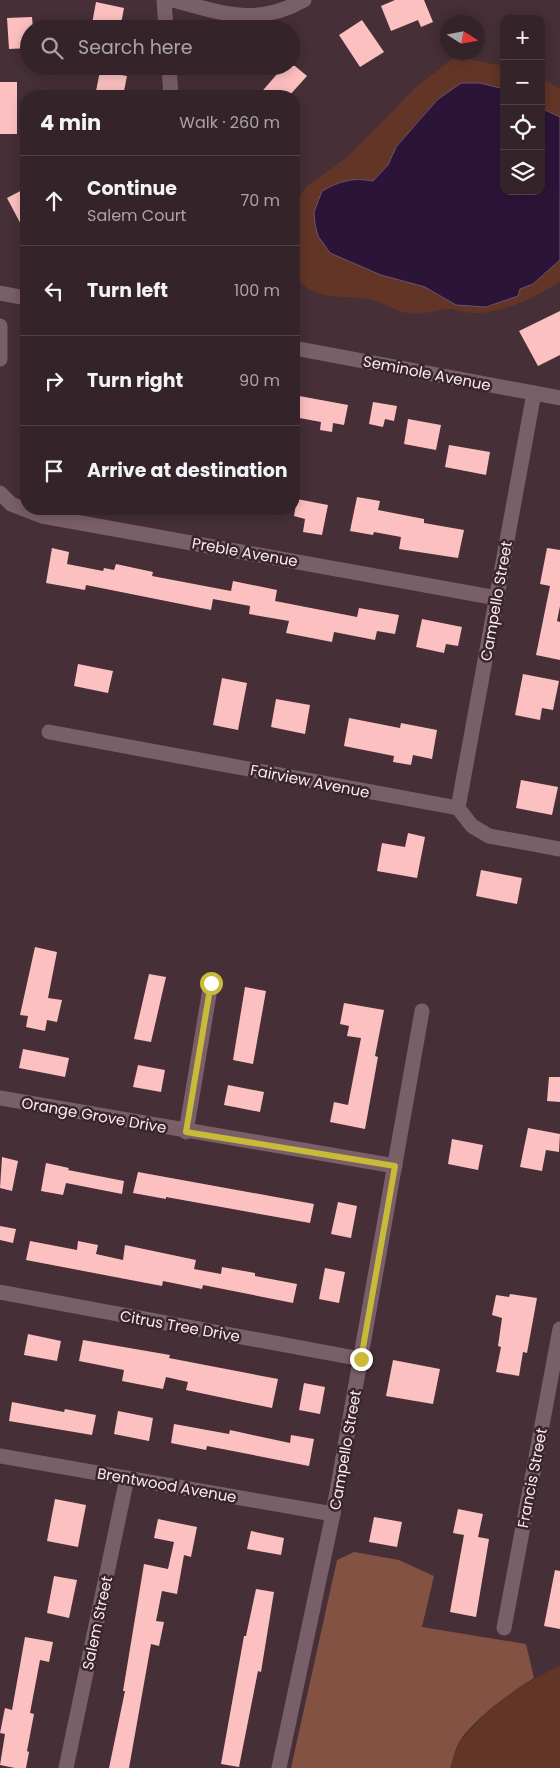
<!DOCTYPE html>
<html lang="en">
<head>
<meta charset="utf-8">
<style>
  body { margin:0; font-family:Poppins,sans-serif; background:#3c2b31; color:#f1f3f6 }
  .controls { position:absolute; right:15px; top:15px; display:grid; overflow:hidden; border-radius:10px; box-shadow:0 2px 12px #0003 }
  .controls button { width:45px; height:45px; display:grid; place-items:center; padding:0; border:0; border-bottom:1px solid #4e4046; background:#342329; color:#f1f3f6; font:25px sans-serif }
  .compass { position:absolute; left:440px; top:15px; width:45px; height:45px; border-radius:50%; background:#342329; box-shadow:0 2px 12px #0003; rotate:101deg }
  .stop { position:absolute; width:15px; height:15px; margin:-11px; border:4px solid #c9ba3a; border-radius:50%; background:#fff }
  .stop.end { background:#c9ba3a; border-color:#fff; box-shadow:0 1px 5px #0008 }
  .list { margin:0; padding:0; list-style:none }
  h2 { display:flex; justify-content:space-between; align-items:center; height:65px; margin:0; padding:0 20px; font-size:21px }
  h2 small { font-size:16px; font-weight:400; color:#a9a4a8 }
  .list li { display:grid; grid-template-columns:32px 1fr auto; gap:15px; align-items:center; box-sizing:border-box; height:90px; padding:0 20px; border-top:1px solid #4e4046 }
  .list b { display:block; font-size:19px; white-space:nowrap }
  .list p { margin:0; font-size:16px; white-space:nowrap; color:#a9a4a8 }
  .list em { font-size:16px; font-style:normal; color:#a9a4a8 }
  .icon { flex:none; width:28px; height:28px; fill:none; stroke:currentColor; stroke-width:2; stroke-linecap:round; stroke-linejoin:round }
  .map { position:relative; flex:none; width:560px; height:1768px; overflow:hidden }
  .search { position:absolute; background:#342329; box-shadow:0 2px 12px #0003; left:20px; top:20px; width:280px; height:55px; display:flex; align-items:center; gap:12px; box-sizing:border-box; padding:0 18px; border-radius:28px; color:#a9a4a8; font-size:19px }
  .panel { position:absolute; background:#342329; box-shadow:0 2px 12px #0003; left:20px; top:90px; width:280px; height:425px; border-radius:20px }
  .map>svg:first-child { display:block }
  .green { fill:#623527 }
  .forest { fill:#835243 }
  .water { fill:#2c1438; stroke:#6a546f }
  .building { fill:#fdc0c1 }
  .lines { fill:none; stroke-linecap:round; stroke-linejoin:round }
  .minor { stroke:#795f68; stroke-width:15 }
  .tertiary { stroke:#795f68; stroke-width:15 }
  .route { stroke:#c9ba3a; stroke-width:6 }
  .labels { text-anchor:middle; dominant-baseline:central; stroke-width:5; stroke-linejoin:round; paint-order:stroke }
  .street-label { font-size:15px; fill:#faebf0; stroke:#3b252d }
</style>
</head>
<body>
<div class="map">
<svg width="560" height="1768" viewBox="0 0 560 1768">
  <rect width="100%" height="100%" fill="#462f37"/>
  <g class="green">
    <path d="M452 59H468L504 66V89L498 86 427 110 396 147 388 165 373 181 358 178 314 212 318 236 359 265 381 275 425 287 444 299 520 289 533 284 560 260V281C539 297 498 315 471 313 464 312 456 309 449 309 434 311 422 315 407 313 394 311 382 301 368 299 338 295 317 301 294 277V203L307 186 346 158 415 88Z"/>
    <polygon points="541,78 560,89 560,117 541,108"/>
    <polygon points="560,1665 560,1768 450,1768 459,1742 485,1714 514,1690"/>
  </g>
  <path class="forest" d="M354 1552 399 1560 434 1576 422 1627 526 1644 534 1678C510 1692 474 1719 459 1742 455 1749 453 1760 450 1768H291L337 1560Z"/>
  <path class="water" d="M461 83H480L504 89V191H541V108L560 117V260L533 284 520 289 518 296 486 307 456 305 425 287 381 275 330 253 318 236 315 224 314 212 322 191C340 181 353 177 373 181L388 165 396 147 437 100Z"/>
  <g class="building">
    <polygon points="395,0 424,0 433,22 421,27 418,20 391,31 381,6"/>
    <polygon points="96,2 124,8 120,29 91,29"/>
    <polygon points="32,17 33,29 29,29 29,48 9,49 7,18"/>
    <polygon points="362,20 384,52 360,67 339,35"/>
    <polygon points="284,66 295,66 307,76 289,96 258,96"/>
    <polygon points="100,71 127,76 123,96 95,96"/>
    <rect x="0" y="82" width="17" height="52"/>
    <polygon points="26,188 26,234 7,198"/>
    <polygon points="560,311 560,355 538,366 519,331"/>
    <polygon points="294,395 348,405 344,425 333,423 332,432 320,430 321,422 294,417"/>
    <polygon points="373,402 397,406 394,421 385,419 383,427 369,424"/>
    <polygon points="408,419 441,425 436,450 404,444"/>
    <polygon points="449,445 490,452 486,475 445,467"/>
    <polygon points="357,497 380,501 378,510 424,519 424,523 464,530 458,558 399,549 401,537 374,532 373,535 350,531"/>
    <polygon points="297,499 328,505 322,535 303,532 305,519 294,516"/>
    <polygon points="52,548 69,552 67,564 103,571 104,568 114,570 116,564 153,572 152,576 231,591 233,581 277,590 275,601 357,617 359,608 399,615 395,634 377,631 375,640 334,632 332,642 286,633 289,621 249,614 250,606 213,599 211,610 86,585 85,590 46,583"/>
    <polygon points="547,548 560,550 560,606 557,621 560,622 560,660 536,655 550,586 540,584"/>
    <polygon points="422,619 462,627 458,646 446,644 444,653 416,647"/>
    <polygon points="78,664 113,671 108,693 74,686"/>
    <polygon points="523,674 559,681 553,710 542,708 540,720 515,715"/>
    <polygon points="222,678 247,683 238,730 213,725"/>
    <polygon points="276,699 310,705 305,734 271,727"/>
    <polygon points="349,718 400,728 401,723 437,730 432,759 413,755 411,765 393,762 394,756 344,746"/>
    <polygon points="521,780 558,787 552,815 516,808"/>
    <polygon points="408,833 425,837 417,878 377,871 382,843 405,847"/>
    <polygon points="481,870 522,878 517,904 476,896"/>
    <polygon points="35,947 57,952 48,998 62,1000 57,1022 47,1020 45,1031 26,1027 28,1016 20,1015"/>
    <polygon points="149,974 166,977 151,1042 134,1039"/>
    <polygon points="245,987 266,991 253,1064 233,1060"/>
    <polygon points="344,1003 384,1010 375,1056 378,1057 365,1129 330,1122 334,1102 348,1105 361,1038 347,1036 349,1026 340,1024"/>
    <polygon points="23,1049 69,1058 65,1077 19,1068"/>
    <polygon points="138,1065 165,1070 161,1092 133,1087"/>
    <polygon points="549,1077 560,1077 560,1102 547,1101"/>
    <polygon points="228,1085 264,1092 260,1112 224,1105"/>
    <polygon points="528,1128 560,1134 559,1152 546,1150 542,1171 520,1167"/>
    <polygon points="452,1139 483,1145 478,1170 448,1164"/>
    <polygon points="2,1157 18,1161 12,1191 0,1188"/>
    <polygon points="46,1163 69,1168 68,1170 124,1181 122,1194 66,1183 63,1195 41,1191"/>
    <polygon points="138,1172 314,1204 310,1223 166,1197 166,1199 133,1193"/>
    <polygon points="338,1202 357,1206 351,1238 331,1234"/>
    <polygon points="0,1226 16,1229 13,1243 0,1240"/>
    <polygon points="30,1241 77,1250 78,1241 98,1245 96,1254 123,1260 125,1245 196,1260 194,1269 221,1274 222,1267 255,1273 255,1276 297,1284 293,1303 203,1285 202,1289 163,1281 162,1286 26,1260"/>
    <polygon points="325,1268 345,1272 339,1303 319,1299"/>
    <polygon points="510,1294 537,1298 527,1353 523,1352 519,1376 496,1372 501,1347 498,1346 502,1318 492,1315 496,1295 509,1297"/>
    <polygon points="28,1334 61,1341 57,1361 24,1355"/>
    <polygon points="83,1340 170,1355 169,1358 278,1379 272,1408 186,1390 188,1382 166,1377 163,1389 122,1381 124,1370 79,1361"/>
    <polygon points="393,1360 440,1369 433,1404 386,1396"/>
    <polygon points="304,1383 325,1387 320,1414 299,1410"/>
    <polygon points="12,1402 64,1412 65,1409 96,1415 92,1435 9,1421"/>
    <polygon points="118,1411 153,1418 149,1441 114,1434"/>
    <polygon points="174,1424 229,1434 230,1430 290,1443 291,1435 314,1439 309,1466 207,1446 206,1450 171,1443"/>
    <polygon points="55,1499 86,1505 78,1547 47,1541"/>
    <polygon points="458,1509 483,1514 478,1537 489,1539 476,1617 450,1612 464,1535 453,1533"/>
    <polygon points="374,1517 402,1522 397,1547 369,1542"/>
    <polygon points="158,1519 197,1527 191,1557 184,1555 177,1594 162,1591 156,1621 164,1622 159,1646 151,1644 129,1768 109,1768 125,1691 123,1691 144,1564 168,1569 174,1542 154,1538"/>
    <polygon points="251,1531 284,1538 281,1555 247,1549"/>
    <polygon points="555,1570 560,1571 560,1629 544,1626"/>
    <polygon points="54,1576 77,1580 69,1618 47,1613"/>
    <polygon points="256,1589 274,1592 261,1672 258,1671 239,1767 221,1764 244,1636 246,1636"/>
    <polygon points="25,1637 53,1642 49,1662 40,1660 30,1713 34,1714 27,1751 29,1752 26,1768 15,1768 0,1765 5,1734 0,1733 5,1708 12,1710"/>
  </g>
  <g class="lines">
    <g class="minor">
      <polyline points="164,0 166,29"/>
      <path d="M173 0C222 13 256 27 304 0"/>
      <polyline points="169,66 171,96"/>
      <polyline points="0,493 11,504 42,516 497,598"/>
      <polyline points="49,732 458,808 472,826 489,836 560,849"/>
      <polyline points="458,808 534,393"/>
      <polyline points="0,1098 395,1166"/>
      <polyline points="186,1132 211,983"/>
      <polyline points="0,1292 361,1359"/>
      <polyline points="0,1456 333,1514"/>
      <polyline points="504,1628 560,1329"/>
      <polyline points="66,1768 127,1478"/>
      <polyline points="279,1768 333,1514 422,1011"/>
    </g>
    <g class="tertiary">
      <polyline points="0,293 26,298"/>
      <polyline points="0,326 0,359"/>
      <polyline points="294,348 560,398"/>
    </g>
  </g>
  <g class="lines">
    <polyline class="route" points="211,983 186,1132 395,1166 361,1359"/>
  </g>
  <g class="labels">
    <g class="street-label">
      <text transform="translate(427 373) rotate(11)">Seminole Avenue</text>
      <text transform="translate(245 552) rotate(10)">Preble Avenue</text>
      <text transform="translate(496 601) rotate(-80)">Campello Street</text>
      <text transform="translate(310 781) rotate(11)">Fairview Avenue</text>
      <text transform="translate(94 1115) rotate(10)">Orange Grove Drive</text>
      <text transform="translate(180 1326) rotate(10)">Citrus Tree Drive</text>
      <text transform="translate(345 1450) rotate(-80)">Campello Street</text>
      <text transform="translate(532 1478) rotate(-79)">Francis Street</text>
      <text transform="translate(167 1485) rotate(10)">Brentwood Avenue</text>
      <text transform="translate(97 1623) rotate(-78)">Salem Street</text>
    </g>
  </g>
</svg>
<div class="controls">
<button>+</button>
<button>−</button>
<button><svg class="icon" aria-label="locate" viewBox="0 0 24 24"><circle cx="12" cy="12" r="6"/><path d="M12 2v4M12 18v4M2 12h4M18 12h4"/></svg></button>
<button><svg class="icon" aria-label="layers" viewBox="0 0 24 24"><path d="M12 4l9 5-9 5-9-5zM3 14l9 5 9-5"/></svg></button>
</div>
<svg class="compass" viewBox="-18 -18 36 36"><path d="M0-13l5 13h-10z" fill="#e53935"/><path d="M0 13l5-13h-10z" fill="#a9a4a8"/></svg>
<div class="stop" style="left:211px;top:983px"></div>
<div class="stop end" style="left:361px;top:1359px"></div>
<div class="search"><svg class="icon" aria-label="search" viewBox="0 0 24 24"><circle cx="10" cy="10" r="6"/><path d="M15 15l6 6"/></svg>Search here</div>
<section class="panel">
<h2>4 min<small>Walk · 260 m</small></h2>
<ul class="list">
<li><svg class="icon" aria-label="ahead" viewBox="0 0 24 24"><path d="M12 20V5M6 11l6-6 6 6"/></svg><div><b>Continue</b><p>Salem Court</p></div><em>70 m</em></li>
<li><svg class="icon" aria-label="left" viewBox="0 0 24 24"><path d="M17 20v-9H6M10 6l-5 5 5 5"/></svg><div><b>Turn left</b></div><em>100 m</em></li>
<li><svg class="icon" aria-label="right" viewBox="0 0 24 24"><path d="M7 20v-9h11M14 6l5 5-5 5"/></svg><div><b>Turn right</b></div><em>90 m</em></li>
<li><svg class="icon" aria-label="arrive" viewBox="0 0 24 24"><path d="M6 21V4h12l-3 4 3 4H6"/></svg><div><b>Arrive at destination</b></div></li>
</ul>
</section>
</div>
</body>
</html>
